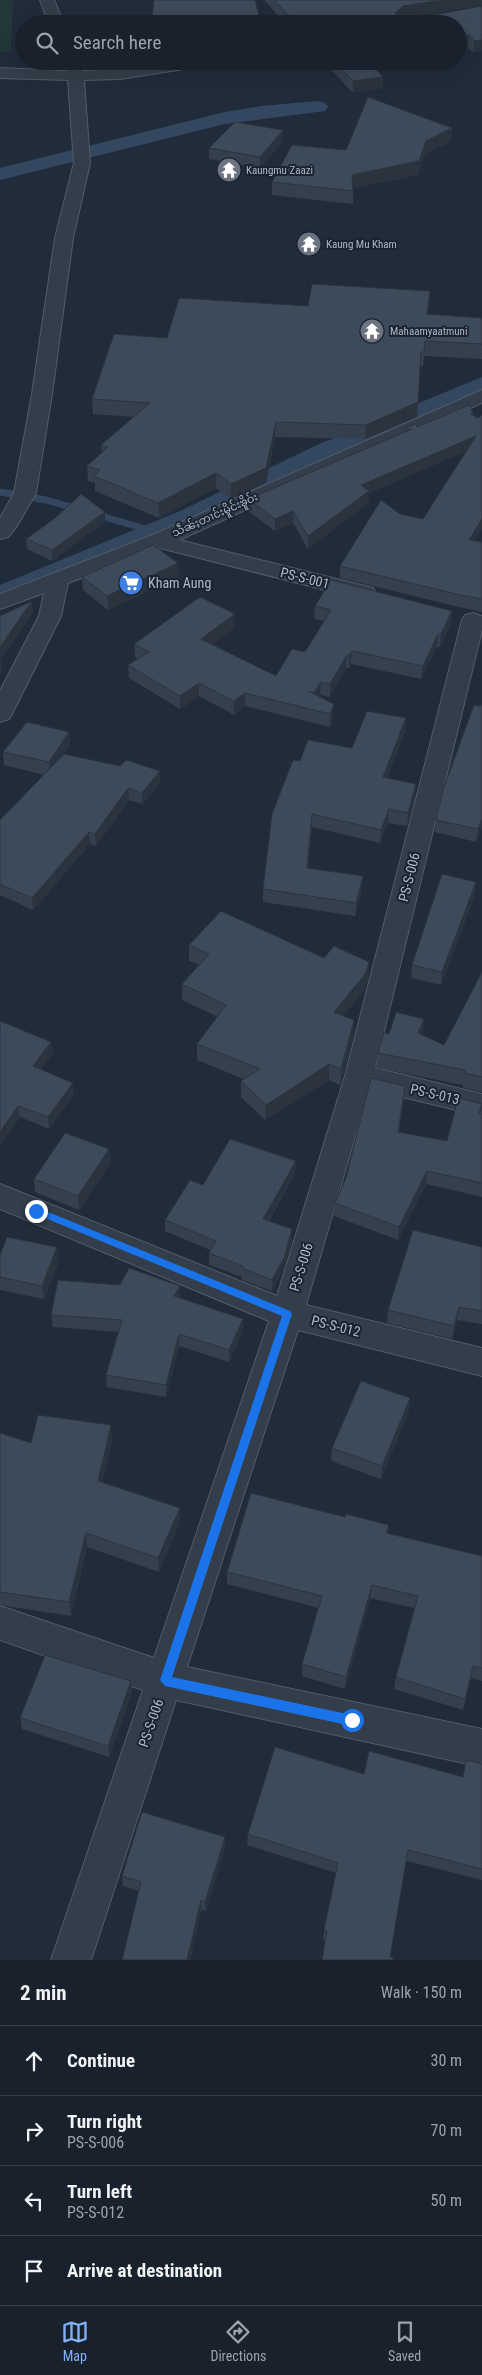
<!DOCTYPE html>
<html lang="en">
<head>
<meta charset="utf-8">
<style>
  body { margin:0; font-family:"Roboto Condensed","Noto Sans Myanmar",sans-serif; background:#262e38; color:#f1f3f6 }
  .stop { position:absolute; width:15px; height:15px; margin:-11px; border:4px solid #1a73e8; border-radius:50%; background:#fff }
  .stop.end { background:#1a73e8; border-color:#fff; box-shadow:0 1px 5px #0008 }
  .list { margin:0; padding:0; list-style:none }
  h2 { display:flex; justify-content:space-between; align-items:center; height:65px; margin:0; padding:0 20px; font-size:21px }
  h2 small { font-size:16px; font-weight:400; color:#9fa3a9 }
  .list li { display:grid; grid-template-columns:32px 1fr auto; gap:15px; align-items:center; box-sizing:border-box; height:70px; padding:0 20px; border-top:1px solid #373e48 }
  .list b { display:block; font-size:19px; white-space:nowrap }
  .list p { margin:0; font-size:16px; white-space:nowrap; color:#9fa3a9 }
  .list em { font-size:16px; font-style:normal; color:#9fa3a9 }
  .icon { flex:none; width:28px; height:28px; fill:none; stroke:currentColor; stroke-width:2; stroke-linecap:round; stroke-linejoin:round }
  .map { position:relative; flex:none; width:482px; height:1960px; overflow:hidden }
  .search { position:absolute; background:#19212c; box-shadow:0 5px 20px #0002; left:15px; right:15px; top:15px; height:55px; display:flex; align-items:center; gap:12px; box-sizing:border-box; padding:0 18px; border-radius:28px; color:#9fa3a9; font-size:19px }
  .sheet { height:345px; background:#19212c }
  nav { display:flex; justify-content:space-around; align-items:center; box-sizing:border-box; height:70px; border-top:1px solid #373e48; background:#19212c; font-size:14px; color:#9fa3a9 }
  nav a { display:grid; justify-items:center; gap:2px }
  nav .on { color:#81b2fa }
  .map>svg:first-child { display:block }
  .green { fill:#23383b }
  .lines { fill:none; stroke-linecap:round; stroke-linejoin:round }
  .stream { stroke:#344761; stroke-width:7 }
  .canal { fill:#344761; fill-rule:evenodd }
  .minor-casing { stroke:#525c68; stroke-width:2 }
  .minor { fill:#343e4a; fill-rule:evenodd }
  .wall { fill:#34404d }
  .shaded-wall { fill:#2b343e }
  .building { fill:#3d4a59; stroke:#2b343e }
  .route { fill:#1a73e8 }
  .labels { text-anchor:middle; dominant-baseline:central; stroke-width:4; stroke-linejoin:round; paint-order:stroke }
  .far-poi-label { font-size:11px; fill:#afb9c6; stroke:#1a232f; text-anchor:start }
  .far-street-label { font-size:11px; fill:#afb9c6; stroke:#1a232f }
  .street-label { font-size:14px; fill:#afb9c6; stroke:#1a232f }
  .poi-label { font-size:14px; fill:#afb9c6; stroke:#1a232f; text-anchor:start }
</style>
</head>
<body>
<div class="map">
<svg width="482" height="1960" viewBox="0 0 482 1960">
  <rect width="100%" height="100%" fill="#212c3a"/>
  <polygon class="green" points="0,0 13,0 11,52 0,52"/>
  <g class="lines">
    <g class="stream">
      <polyline points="0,492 46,500 78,509"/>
      <polyline points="95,514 152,531"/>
    </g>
    <g class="canal">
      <polygon points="318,101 325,103 328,107 325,111 225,124 0,180 0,168 225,112 261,106"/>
      <polygon points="482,377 482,392 335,455 198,521 0,602 0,585 180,511 317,445"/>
    </g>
    <defs>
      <g id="minor">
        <polygon points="40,0 54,0 64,24 49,24"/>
        <polygon points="64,61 80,61 83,71 120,69 171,61 211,61 203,66 120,79 84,80 90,163 73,238 52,394 36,493 17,526 8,537 0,539 0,518 14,493 32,394 55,238 74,163 68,80 0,78 0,68 67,71"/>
        <polygon points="482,390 482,403 179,540 373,588 376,593 373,598 365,600 160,548 68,583 61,616 12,714 9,719 0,722 0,691 39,616 44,593 0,609 0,594 150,536"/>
        <polygon points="473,613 482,616 482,630 375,1068 482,1094 482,1116 369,1089 306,1305 482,1348 482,1376 298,1330 187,1667 482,1729 482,1767 176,1700 91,1960 51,1960 143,1690 0,1640 0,1606 154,1658 269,1321 0,1209 0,1184 277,1296 345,1076 462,620 465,615"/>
      </g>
    </defs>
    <use href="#minor" class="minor-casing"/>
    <use href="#minor" class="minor"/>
  </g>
  <g class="wall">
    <polygon points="264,0 482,0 482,5 418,15 433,15 482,6 473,52 468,47 458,48 458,24 286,24"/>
    <polygon points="323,61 368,61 383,77 382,88 353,93"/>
    <polygon points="452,128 451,141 425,154 418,175 353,188 353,204 272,195 272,182 346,150"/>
    <polygon points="283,130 283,141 260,168 209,159 209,148"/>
    <polygon points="429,305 428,314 482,318 482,359 424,356 423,366 420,366 417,417 365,439 275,437 266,483 231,499 216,488 159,518 95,491 95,483 88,481 87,466 102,453 101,445 134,417 93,414 92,399 167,338 308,306"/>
    <polygon points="473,413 475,541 482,542 482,612 459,607 340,578 340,566 400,514 423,519 466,451 369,493 368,503 308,549 293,523 275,531 248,511 248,499 404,432 404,429 417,427"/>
    <polygon points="54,519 105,522 52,561 27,549 26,539"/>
    <polygon points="178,563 179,577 108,610 83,590 82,577"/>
    <polygon points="315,606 451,623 440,647 437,647 421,679 351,664 349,668 346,668 330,697 320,695 319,697 333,717 330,727 245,706 234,715 199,696 180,709 129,678 128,665 138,659 135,657 134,644 235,627 212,644 276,676 305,652 324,621 314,619"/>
    <polygon points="482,706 482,827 476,842 435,832 436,820"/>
    <polygon points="405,731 387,778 415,797 407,826 388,823 380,843 312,827 308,868 362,889 355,916 263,902 263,889 300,761 352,748"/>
    <polygon points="69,732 70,745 63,755 160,783 142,804 129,800 96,846 90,844 33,910 0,895 0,820 44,775 4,765 3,752"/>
    <polygon points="475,895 441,985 411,978 412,965"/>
    <polygon points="189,945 368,978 365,989 343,1016 353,1036 340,1085 329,1080 265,1120 241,1097 241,1081 244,1079 197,1060 197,1044 218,1017 182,1000 182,984 199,965 189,961"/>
    <polygon points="482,972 482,1092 463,1088 463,1085 377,1068 378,1053 389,1034 424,1019 422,1035 444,1045"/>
    <polygon points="0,1021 51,1042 53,1053 40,1070 74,1094 49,1129 20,1117 0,1146"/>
    <polygon points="405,1086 399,1133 447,1141 480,1114 482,1114 482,1197 426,1184 398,1240 334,1216 335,1203"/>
    <polygon points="109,1149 110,1163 79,1210 35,1192 34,1179"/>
    <polygon points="296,1161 295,1173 269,1221 292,1241 283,1269 272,1291 242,1280 242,1277 209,1265 209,1253 210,1250 165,1231 165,1220 203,1185"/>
    <polygon points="482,1247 482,1324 457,1320 452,1339 387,1323 388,1310"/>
    <polygon points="0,1255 59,1260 44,1299 0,1290"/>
    <polygon points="180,1298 243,1319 243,1331 229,1362 179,1346 166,1397 107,1387 106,1375 118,1332 53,1327 51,1315"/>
    <polygon points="409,1410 381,1479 331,1461 332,1448"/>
    <polygon points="0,1433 31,1443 112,1440 102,1483 180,1522 159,1572 87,1547 71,1616 0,1605"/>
    <polygon points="345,1517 389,1525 388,1533 482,1556 482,1681 471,1678 463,1710 394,1689 396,1677 414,1608 370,1598 345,1689 302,1676 302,1664 319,1608 227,1584 227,1572"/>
    <polygon points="131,1681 132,1692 109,1757 22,1729 20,1718"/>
    <polygon points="482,1764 482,1880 407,1861 325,1941 323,1940 324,1930 336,1873 247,1845 248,1834 364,1774 463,1777"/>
    <polygon points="225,1837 225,1847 206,1911 201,1910 190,1960 122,1960 139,1891 123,1886 122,1876"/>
  </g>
  <g class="shaded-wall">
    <polygon points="444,0 482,0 482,5 403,17 394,24 395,13 403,6"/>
    <polygon points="469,35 468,47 458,48 458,37"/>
    <polygon points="482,40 482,51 473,52 474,41"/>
    <polygon points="383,77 382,88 353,93 353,81"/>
    <polygon points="452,128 451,141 425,154 418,175 352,188 352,175 426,141"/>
    <polygon points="283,130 283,141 260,168 260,157"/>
    <polygon points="418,402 417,417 365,439 366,425"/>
    <polygon points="276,422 275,437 266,483 231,499 231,484"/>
    <polygon points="476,436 474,448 369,493 368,503 308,549 308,536 361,485"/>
    <polygon points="216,473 216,488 159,518 158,503"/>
    <polygon points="293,511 293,523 275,531 275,519"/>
    <polygon points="105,512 105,522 52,561 52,550"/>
    <polygon points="482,519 482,529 468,552 469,540"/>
    <polygon points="178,563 179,577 108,610 107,596"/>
    <polygon points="32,601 33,613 0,661 0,647"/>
    <polygon points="452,611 451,623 440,647 441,634"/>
    <polygon points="235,614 235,627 202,652 201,639"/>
    <polygon points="438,634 437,647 421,679 423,666"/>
    <polygon points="352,651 351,664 349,668 349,655"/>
    <polygon points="347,655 346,668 330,697 330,684"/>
    <polygon points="1,660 2,673 0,675 0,661"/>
    <polygon points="321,682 320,695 314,706 314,693"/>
    <polygon points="199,683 199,696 180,709 180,696"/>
    <polygon points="245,693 245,706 234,715 234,701"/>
    <polygon points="334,704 333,717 330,727 330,714"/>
    <polygon points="406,718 405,731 382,790 383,777"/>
    <polygon points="69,732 70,745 50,776 49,762"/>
    <polygon points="160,771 160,783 142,804 142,793"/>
    <polygon points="416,784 415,797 407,826 408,813"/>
    <polygon points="128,788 129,800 96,846 95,834"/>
    <polygon points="389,809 388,823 380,843 381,830"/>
    <polygon points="312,814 312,827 307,881 307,868"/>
    <polygon points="482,819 482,827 476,842 478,829"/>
    <polygon points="89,832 90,844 33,910 32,898"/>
    <polygon points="363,876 362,889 355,916 356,903"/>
    <polygon points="476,882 475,895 441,985 442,972"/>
    <polygon points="369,962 368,978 365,989 333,1028 334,1012"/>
    <polygon points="424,1019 422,1034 417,1048 418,1033"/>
    <polygon points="354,1020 353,1036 340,1085 341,1069"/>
    <polygon points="51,1042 53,1053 34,1078 33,1066"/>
    <polygon points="329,1064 329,1080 265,1120 266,1105"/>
    <polygon points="73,1083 74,1094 49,1129 48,1117"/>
    <polygon points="18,1106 20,1117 0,1146 0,1132"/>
    <polygon points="109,1149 110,1163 79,1210 78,1196"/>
    <polygon points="296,1161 295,1173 263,1230 263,1219"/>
    <polygon points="427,1171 426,1184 398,1240 399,1227"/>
    <polygon points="292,1229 292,1241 283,1269 272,1291 272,1280"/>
    <polygon points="57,1247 59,1260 44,1299 42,1286"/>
    <polygon points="180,1286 180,1298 174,1296"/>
    <polygon points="459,1307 457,1320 452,1339 454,1326"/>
    <polygon points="243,1319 243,1331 229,1362 229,1350"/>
    <polygon points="179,1334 179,1346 166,1397 166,1385"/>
    <polygon points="410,1398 409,1410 381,1479 382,1466"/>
    <polygon points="111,1425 112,1440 99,1496 98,1481"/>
    <polygon points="180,1508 180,1522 159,1572 158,1558"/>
    <polygon points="86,1533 87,1547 71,1616 69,1602"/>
    <polygon points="372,1585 370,1598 345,1689 346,1677"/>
    <polygon points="131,1681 132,1692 109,1757 108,1746"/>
    <polygon points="225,1837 225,1847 206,1911 205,1902"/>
    <polygon points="201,1900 201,1910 190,1960 187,1960"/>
  </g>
  <g class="building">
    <polygon points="154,0 255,0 261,24 151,24"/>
    <polygon points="274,0 444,0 403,6 395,13 397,15 433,15 482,6 482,40 474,41 469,35 458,37 458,24 297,24"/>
    <polygon points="334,61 368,61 383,77 353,81"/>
    <polygon points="368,97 452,128 426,141 419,161 352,175 353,191 272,182 292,145 346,150"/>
    <polygon points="235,122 283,130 260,157 209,148"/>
    <polygon points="312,284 430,291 427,314 482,318 482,344 425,341 424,352 421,352 418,402 366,425 276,422 266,468 231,484 216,473 158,503 94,476 100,470 87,466 108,447 101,445 150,403 92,399 114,334 167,338 179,298 308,306"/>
    <polygon points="469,405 473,413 471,414 478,418 482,415 482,519 469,540 482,542 482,599 460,595 340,566 381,500 400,514 423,519 476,436 361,485 369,491 308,536 293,511 275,519 248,499 412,429 404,429 417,423 417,427"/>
    <polygon points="81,494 105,512 52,550 26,539 54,519"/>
    <polygon points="153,545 178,563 107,596 82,577"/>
    <polygon points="331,580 452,611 441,634 438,634 423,666 352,651 349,655 347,655 330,684 321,682 314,693 308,691 334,704 330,714 245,693 234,701 199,683 180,696 128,665 149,652 134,644 200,597 235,614 201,639 276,676 292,649 305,652 331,610 315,606"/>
    <polygon points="32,601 0,647 0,616"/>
    <polygon points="474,705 482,706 482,819 478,829 436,820 443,790"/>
    <polygon points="367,711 406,718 383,777 416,784 408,813 389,809 381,830 312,814 307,868 363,876 356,903 263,889 272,814 293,760 300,761 308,740 352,748"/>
    <polygon points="27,722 69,732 49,762 3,752"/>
    <polygon points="64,754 120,766 126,760 160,771 142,793 128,788 95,834 89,832 32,898 0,884 0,820"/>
    <polygon points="442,874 476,882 442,972 412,965"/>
    <polygon points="221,911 324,958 334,946 369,962 366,973 334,1012 354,1020 341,1069 329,1064 266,1105 241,1081 260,1069 197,1044 226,1005 182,984 209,954 189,945"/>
    <polygon points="482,972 482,1077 465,1073 465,1070 378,1053 384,1032 389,1034 396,1012 424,1019 418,1033 444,1045"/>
    <polygon points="0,1021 51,1042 33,1066 73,1083 48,1117 18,1106 0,1132"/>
    <polygon points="371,1078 405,1086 398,1132 447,1141 458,1098 482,1104 479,1113 482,1114 482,1183 427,1171 399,1227 335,1203 346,1178"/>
    <polygon points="65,1133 109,1149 78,1196 34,1179"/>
    <polygon points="230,1139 296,1161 263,1219 292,1229 284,1258 272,1280 242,1268 243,1266 209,1253 216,1241 165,1220 190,1180 203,1185"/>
    <polygon points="413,1230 482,1247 482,1311 459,1307 454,1326 388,1310"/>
    <polygon points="7,1237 57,1247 42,1286 0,1277 0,1255"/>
    <polygon points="129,1268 180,1286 174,1296 243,1319 229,1350 179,1334 166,1385 106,1375 122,1320 51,1315 58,1280 120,1285"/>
    <polygon points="361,1381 410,1398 382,1466 332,1448"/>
    <polygon points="38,1415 111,1425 98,1481 180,1508 158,1558 86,1533 69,1602 0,1592 0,1433 31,1443"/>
    <polygon points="251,1493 345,1517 346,1514 389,1525 386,1533 482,1556 482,1668 473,1666 465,1699 396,1677 418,1596 372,1585 346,1677 302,1664 322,1596 227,1572"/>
    <polygon points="45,1655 131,1681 108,1746 20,1718"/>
    <polygon points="275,1747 364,1774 369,1751 463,1777 466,1760 482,1764 482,1869 408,1850 390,1957 393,1957 393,1960 322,1960 327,1931 324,1930 338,1863 248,1834"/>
    <polygon points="142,1812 225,1837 205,1902 201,1900 187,1960 122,1960 141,1882 122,1876"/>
  </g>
  <polygon class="route" points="36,1207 290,1311 292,1314 172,1677 352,1715 357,1720 355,1724 352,1726 165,1686 160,1680 282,1316 33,1213 31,1211"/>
  <defs>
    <symbol id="temple-disc" viewBox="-11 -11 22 22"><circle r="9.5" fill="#6b7280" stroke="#1a232f"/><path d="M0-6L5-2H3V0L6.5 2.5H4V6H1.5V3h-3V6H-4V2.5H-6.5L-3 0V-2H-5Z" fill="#fff"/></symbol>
    <symbol id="supermarket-disc" viewBox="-11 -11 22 22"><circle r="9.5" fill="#3f7fe0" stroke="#1a232f"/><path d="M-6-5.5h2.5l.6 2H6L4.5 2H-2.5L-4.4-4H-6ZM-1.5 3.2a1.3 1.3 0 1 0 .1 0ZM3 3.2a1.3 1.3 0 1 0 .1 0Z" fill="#fff"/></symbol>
  </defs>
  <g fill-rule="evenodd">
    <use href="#temple-disc" x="215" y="156" width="28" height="28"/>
    <use href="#temple-disc" x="295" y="230" width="28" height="28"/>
    <use href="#temple-disc" x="358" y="317" width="28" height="28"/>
    <use href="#supermarket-disc" x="117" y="569" width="28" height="28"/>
  </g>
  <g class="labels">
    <g class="far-poi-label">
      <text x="246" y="170">Kaungmu Zaazi</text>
      <text x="326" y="244">Kaung Mu Kham</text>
      <text x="390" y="331">Mahaamyaatmuni</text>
    </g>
    <g class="far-street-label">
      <text transform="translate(215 515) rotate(-24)">သဵၼ်ႈတၢင်းမိူင်းၶိူဝ်း</text>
    </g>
    <g class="street-label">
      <text transform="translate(305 578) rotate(14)">PS-S-001</text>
      <text transform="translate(409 877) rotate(-76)">PS-S-006</text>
      <text transform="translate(435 1094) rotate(13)">PS-S-013</text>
      <text transform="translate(301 1267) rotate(-73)">PS-S-006</text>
      <text transform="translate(336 1326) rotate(14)">PS-S-012</text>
      <text transform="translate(151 1723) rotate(-71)">PS-S-006</text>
    </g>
    <g class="poi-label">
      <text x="148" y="583">Kham Aung</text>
    </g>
  </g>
</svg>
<div class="stop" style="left:352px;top:1720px"></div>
<div class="stop end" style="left:36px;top:1211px"></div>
<div class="search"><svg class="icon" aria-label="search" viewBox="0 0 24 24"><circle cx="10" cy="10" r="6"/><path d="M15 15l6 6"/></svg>Search here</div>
</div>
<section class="sheet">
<h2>2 min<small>Walk · 150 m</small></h2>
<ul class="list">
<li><svg class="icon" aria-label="ahead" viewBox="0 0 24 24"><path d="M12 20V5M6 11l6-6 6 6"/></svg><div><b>Continue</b></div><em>30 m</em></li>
<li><svg class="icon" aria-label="right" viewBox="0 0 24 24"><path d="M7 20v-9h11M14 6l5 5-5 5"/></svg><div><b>Turn right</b><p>PS-S-006</p></div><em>70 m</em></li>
<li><svg class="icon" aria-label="left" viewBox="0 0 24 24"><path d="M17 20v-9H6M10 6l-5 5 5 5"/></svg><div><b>Turn left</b><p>PS-S-012</p></div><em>50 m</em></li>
<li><svg class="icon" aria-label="arrive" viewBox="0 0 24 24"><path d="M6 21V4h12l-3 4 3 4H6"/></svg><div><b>Arrive at destination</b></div></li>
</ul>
</section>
<nav>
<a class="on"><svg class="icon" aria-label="map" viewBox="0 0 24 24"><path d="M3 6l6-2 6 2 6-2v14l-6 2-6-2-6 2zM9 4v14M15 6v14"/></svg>Map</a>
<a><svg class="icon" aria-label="directions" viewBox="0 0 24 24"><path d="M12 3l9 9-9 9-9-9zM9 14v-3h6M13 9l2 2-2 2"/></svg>Directions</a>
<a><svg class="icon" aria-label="saved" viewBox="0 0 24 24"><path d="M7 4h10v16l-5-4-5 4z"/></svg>Saved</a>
</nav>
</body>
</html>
